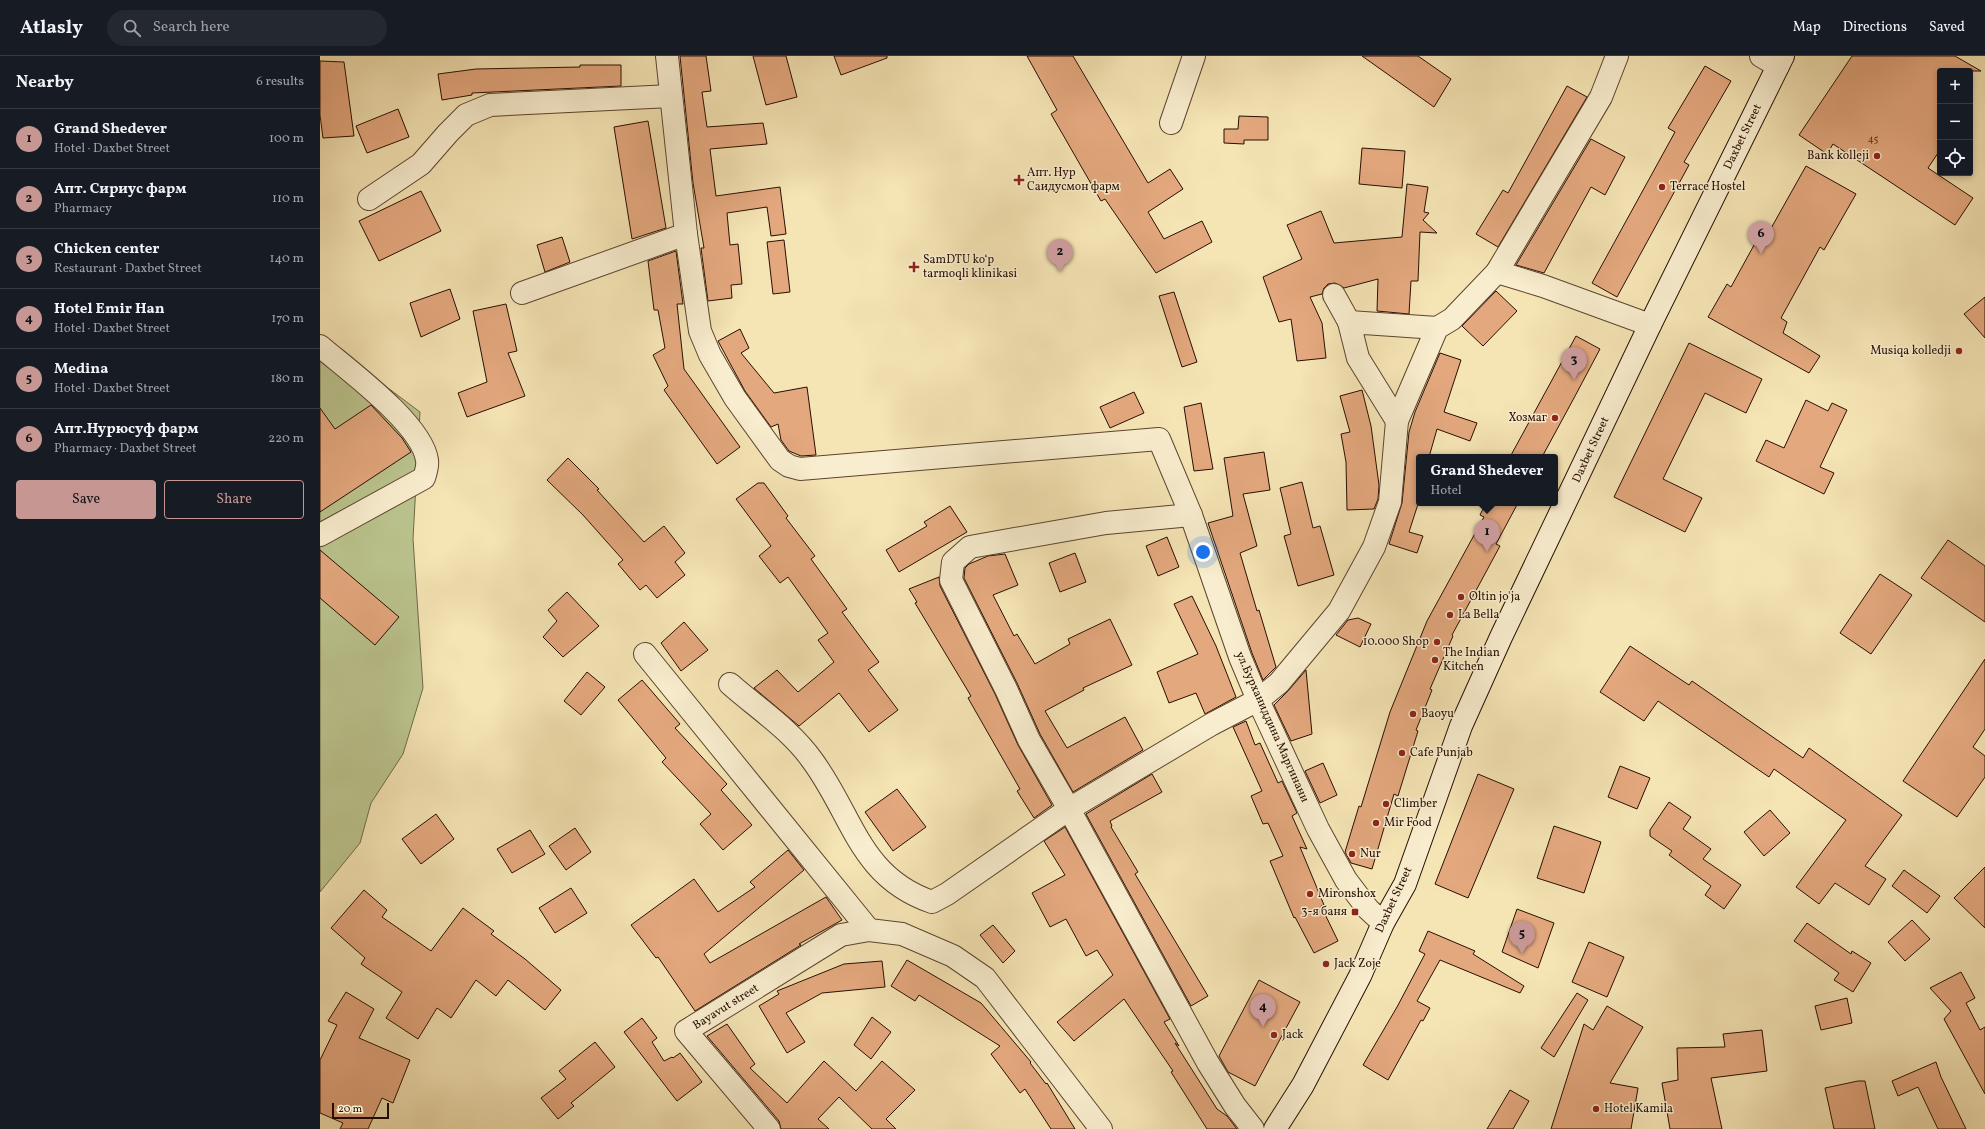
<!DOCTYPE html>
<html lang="en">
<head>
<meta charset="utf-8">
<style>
  body { margin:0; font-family:Vollkorn,serif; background:#242831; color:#f1f3f6 }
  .controls { position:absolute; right:12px; top:12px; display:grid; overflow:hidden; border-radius:4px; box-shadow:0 2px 6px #0003 }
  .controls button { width:36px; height:36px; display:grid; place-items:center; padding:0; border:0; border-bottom:1px solid #363941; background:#171b24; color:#f1f3f6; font:20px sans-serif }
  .scale { position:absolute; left:12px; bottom:10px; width:57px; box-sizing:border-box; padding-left:4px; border:2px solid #290e02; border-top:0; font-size:11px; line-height:14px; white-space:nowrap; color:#290e02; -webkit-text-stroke:3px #f8edce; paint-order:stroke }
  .you { position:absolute; left:883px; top:496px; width:14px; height:14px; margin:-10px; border:3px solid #fff; border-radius:50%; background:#1a73e8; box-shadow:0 0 0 6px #1a73e833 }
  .badge { display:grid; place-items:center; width:26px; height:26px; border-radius:50%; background:#c59692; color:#111; font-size:13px; font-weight:700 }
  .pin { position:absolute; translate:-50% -33px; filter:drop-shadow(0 1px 2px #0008) }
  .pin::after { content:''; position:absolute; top:21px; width:14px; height:12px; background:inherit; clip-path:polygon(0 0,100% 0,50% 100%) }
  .popup { position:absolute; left:1096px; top:398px; width:142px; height:52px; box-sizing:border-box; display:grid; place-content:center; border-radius:4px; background:#171b24; filter:drop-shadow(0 1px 3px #0005); font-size:13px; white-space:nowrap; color:#9ea1a6 }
  .popup b { font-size:15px; color:#f1f3f6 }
  .popup::after { content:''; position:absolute; left:50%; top:100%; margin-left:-8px; border:8px solid transparent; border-top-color:#171b24 }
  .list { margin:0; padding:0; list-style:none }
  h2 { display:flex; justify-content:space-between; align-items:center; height:52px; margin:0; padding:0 16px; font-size:17px }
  h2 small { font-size:13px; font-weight:400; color:#9ea1a6 }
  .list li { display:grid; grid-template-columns:26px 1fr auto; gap:12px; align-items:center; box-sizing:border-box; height:60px; padding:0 16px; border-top:1px solid #363941 }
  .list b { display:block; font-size:15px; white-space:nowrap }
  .list p { margin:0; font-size:13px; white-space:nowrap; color:#9ea1a6 }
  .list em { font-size:13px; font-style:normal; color:#9ea1a6 }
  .actions { display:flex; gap:8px; padding:12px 16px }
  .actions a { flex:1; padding:9px 0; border:1px solid #c59692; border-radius:4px; text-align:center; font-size:14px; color:#c59692 }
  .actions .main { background:#c59692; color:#111 }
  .icon { flex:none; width:22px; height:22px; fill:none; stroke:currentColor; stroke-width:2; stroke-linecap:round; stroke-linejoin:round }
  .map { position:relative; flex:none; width:1665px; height:1073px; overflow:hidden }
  header { display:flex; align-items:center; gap:24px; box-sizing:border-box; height:56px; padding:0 20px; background:#171b24; border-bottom:1px solid #363941 }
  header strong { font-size:19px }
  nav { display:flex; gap:22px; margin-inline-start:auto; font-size:14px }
  .search { width:280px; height:36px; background:#242831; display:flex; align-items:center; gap:10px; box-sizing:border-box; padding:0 14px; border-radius:22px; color:#9ea1a6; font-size:15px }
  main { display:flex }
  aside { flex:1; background:#171b24 }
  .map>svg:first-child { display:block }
  .green { fill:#bbc48e; stroke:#726948 }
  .building { fill:#e4a87e; stroke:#290e02 }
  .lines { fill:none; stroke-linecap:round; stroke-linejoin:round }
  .street-casing { stroke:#5c442e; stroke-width:24 }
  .secondary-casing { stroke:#290e02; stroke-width:24 }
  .street { stroke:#f8edce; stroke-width:22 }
  .secondary { stroke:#f8edce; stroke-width:22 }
  .poi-dot { fill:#8f2418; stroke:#f8edce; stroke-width:1.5 }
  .labels { text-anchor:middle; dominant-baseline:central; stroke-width:3; stroke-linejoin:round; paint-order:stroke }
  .number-label { font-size:10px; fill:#583421 }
  .street-label { font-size:12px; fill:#290e02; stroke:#f8edce }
  .poi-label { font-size:12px; fill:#290e02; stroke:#f8edce; text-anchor:start }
</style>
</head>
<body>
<header>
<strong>Atlasly</strong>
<div class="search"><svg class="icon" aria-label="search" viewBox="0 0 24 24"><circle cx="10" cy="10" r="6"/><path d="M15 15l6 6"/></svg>Search here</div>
<nav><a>Map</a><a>Directions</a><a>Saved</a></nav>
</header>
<main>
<aside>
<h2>Nearby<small>6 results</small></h2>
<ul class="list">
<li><span class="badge">1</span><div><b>Grand Shedever</b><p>Hotel · Daxbet Street</p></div><em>100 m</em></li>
<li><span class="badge">2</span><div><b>Апт. Сириус фарм</b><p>Pharmacy</p></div><em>110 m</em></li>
<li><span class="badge">3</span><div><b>Chicken center</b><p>Restaurant · Daxbet Street</p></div><em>140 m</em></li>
<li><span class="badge">4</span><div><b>Hotel Emir Han</b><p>Hotel · Daxbet Street</p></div><em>170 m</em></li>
<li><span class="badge">5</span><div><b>Medina</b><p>Hotel · Daxbet Street</p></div><em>180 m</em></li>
<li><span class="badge">6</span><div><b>Апт.Нурюсуф фарм</b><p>Pharmacy · Daxbet Street</p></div><em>220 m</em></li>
</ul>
<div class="actions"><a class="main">Save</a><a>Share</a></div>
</aside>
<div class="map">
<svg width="1665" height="1073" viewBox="0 0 1665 1073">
  <rect width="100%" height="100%" fill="#f5e4b4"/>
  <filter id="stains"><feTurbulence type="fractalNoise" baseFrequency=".005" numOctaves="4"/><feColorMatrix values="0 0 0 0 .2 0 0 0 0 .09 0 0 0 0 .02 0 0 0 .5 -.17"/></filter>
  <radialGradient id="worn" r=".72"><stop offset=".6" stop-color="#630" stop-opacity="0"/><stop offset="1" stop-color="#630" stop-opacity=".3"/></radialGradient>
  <polygon class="green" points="0,281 100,356 93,483 103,632 83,698 51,747 40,787 0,836"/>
  <g class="building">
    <polygon points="360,0 386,0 391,35 382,36 387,71 443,67 447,88 390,93 396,140 460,131 466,178 451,180 447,151 407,157 410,189 418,188 422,228 411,229 412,242 388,245 381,192 384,192 373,127"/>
    <polygon points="433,0 466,0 477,41 446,49"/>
    <polygon points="514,0 567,0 567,2 521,19"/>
    <polygon points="707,0 753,0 828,127 850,113 863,133 828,156 844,183 882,165 892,186 836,217 785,143 781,145 731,58 737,54"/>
    <polygon points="1042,0 1098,0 1131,23 1114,51"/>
    <polygon points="1532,0 1635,0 1661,15 1620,15 1620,94 1608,112 1653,142 1635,169 1513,88 1507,98 1479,79"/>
    <polygon points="0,5 24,6 34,80 3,82 0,59"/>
    <polygon points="260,9 301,9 301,30 152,37 152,39 122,44 118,18 156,13 260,11"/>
    <polygon points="1385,10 1411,25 1364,106 1369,109 1297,241 1272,227 1355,76 1348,72"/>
    <polygon points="1247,30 1267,41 1178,191 1156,178 1183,134 1188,137"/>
    <polygon points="78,53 89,81 47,97 36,70"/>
    <polygon points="919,60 948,61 948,84 924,84 924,88 904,87 904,73 918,73"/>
    <polygon points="328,65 346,172 312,183 294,71"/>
    <polygon points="1271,83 1305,101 1285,139 1271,131 1224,217 1196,209"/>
    <polygon points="1042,92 1085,95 1082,132 1039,128"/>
    <polygon points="1486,110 1536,138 1504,194 1500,191 1461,262 1467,266 1463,277 1500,300 1489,317 1388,261 1407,228 1411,231 1439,180 1445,183"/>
    <polygon points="1087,128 1108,131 1104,156 1109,157 1103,164 1117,177 1100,176 1098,225 1091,225 1089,258 1057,255 1058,223 1024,232 1015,227 1008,228 1004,232 1002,238 990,241 1002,267 1006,302 977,305 971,263 959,266 943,221 982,203 967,169 1001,155 1014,187 1082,181"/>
    <polygon points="101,135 121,175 59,205 39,165"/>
    <polygon points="242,181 250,206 225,216 217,189"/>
    <polygon points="464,184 470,236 453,238 447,186"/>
    <polygon points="356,195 363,248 357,248 364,313 420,391 397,408 344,334 348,330 333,299 345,292 338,254 334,254 328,205"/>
    <polygon points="130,233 140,263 101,281 90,247"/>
    <polygon points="1176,235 1197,255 1163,290 1142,270"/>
    <polygon points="854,236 877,306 862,311 839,240"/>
    <polygon points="1665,241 1665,282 1644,258"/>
    <polygon points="186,248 197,295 188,297 205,340 147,361 138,337 167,326 153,255"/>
    <polygon points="420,273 429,292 421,297 454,337 487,331 496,399 481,400 469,395 461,384 458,368 451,371 425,335 398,285"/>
    <polygon points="1256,280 1280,293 1254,342 1222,401 1190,401"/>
    <polygon points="1369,287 1442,323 1426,357 1385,337 1343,423 1382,442 1365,476 1294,441"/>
    <polygon points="1120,297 1141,304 1124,356 1157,367 1150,385 1117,373 1109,401 1099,401 1099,445 1089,476 1103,480 1097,497 1069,488 1082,447 1089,376 1095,356"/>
    <polygon points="1042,334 1051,370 1059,429 1058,443 1054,453 1027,454 1026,406 1021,378 1030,376 1020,340"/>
    <polygon points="814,336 824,357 790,372 780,351"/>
    <polygon points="1486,344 1508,355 1512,347 1527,354 1500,411 1514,417 1504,438 1436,405 1446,384 1464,392"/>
    <polygon points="881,347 893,413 874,415 864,351"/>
    <polygon points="51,349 82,382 91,396 0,456 0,352 15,373"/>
    <polygon points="944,396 950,434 923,438 937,490 920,497 937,555 939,554 956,611 943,624 932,597 888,467 913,460 904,402"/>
    <polygon points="248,402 279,433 277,434 324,486 344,470 365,497 355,506 365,519 337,542 326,529 320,534 298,508 303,504 263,459 227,424"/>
    <polygon points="982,426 993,472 1000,470 1014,519 978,530 964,480 971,478 960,432"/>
    <polygon points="438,427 444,427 468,460 466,462 495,500 491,503 527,553 522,556 559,606 548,614 578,654 549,676 519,637 479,670 434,632 457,614 478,636 514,606 498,584 508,577 468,521 460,527 439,500 451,490 416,443"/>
    <polygon points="1166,447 1198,447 1176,488 1180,490 1132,579 1133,580 1110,633 1112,634 1096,674 1098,675 1078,740 1074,738 1052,813 1031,807 1025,796 1039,750 1041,751 1070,656 1107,565 1164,461 1160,459"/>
    <polygon points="630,450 647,476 579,516 566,494 607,470 604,466"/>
    <polygon points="847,481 859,511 838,520 826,490"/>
    <polygon points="1628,484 1665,510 1665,566 1601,522"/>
    <polygon points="0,494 79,561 55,589 0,542"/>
    <polygon points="755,497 766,526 740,536 729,507"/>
    <polygon points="685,498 698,529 673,539 694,580 697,578 715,608 750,588 748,583 790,563 812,609 763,632 764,634 725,655 747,692 805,661 823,694 753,736 720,678 697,627 644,522 645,512 649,508 668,500"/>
    <polygon points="1560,518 1592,539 1551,598 1520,577"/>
    <polygon points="619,521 620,530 675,638 698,689 732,749 714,762 697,735 700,733 648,642 651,640 595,547 597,546 589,533"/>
    <polygon points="247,536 279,570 243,601 223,581 237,565 228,554"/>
    <polygon points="872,540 896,590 916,641 885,658 876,637 849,647 837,616 878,598 854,548"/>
    <polygon points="1038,562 1051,568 1040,591 1016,579 1028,564"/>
    <polygon points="364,566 388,594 361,615 341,587"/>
    <polygon points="1310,590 1369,629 1372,625 1483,702 1489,692 1582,759 1545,810 1566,823 1549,849 1515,827 1499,848 1476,831 1526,764 1454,713 1449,721 1338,645 1324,665 1280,636"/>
    <polygon points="1665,603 1665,673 1653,691 1665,700 1665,721 1637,761 1583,725"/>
    <polygon points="986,614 992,678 971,685 954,649 968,635"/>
    <polygon points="267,616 285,631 261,659 244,645"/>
    <polygon points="322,624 360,668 355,672 407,728 401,734 432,769 403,794 380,768 391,758 342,706 346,702 298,644"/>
    <polygon points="926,665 935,689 940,687 958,727 962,725 977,757 972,760 987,793 980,791 1004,849 1001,850 1018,885 994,897 975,861 974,862 950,805 963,800 948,767 943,768 931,740 942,735 913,671"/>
    <polygon points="1003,707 1017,739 1000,747 985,715"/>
    <polygon points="1300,710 1330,722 1317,753 1288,741"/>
    <polygon points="832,718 842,736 790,765 792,770 791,771 818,816 815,818 888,940 871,950 766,758"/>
    <polygon points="1158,718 1194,733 1148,842 1115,828"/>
    <polygon points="577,733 606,771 573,795 545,756"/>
    <polygon points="1349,746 1371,761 1363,773 1391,793 1383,803 1421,829 1404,853 1385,839 1391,830 1349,799 1352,795 1330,780 1330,774"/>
    <polygon points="1450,754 1470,777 1444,800 1424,776"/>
    <polygon points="116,758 134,783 101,808 82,783"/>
    <polygon points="1234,770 1281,786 1264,837 1217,822"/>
    <polygon points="745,771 850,963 844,966 859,990 855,987 897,1053 907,1060 917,1073 887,1073 851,1016 853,1015 804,943 754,985 737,966 793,919 777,894 766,900 746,863 730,871 712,837 745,819 724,785"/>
    <polygon points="255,772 271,796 246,814 229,790"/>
    <polygon points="210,774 225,798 192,817 177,793"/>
    <polygon points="468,794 484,814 384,898 390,907 506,841 522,864 479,888 481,889 375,955 338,901 336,902 311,869 374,823 398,856 435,831 430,826"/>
    <polygon points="1665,811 1665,872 1634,842"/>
    <polygon points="1584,814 1620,840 1607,857 1572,830"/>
    <polygon points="251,832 267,857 235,877 219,852"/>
    <polygon points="44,834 67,854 62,861 111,895 143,852 174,875 171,878 205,903 241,934 225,954 188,924 176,940 156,924 131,962 117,952 98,983 66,962 82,936 41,908 45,902 11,872"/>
    <polygon points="1197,853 1234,867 1218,912 1182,896"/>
    <polygon points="1592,864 1610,883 1585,905 1568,886"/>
    <polygon points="1487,867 1531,898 1532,895 1551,907 1533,936 1514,924 1519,917 1474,885"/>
    <polygon points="673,869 695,895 683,907 660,879"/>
    <polygon points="1108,875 1155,895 1153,898 1204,930 1200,937 1120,904 1097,945 1110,952 1103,965 1101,964 1068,1024 1043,1009 1077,951 1105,898 1099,895"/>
    <polygon points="1269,886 1304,901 1287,941 1252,926"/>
    <polygon points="587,904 661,947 711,1006 710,1007 726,1028 727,1027 755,1073 731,1073 705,1033 700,1037 671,998 680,990 599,939 595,945 571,930"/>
    <polygon points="562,905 565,931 502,937 466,957 485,986 467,997 439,950 459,938 457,935 524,908"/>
    <polygon points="1641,916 1655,942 1646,947 1660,974 1665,971 1665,1038 1624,963 1631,955 1610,932"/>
    <polygon points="939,924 980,946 935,1030 908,1016 899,1000"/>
    <polygon points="26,936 54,953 39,982 90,1004 73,1047 62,1042 48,1073 20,1073 23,1067 0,1057 0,1004 17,969 8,965"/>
    <polygon points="1257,937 1268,944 1234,1001 1221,992"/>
    <polygon points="1527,942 1532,967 1501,974 1495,950"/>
    <polygon points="1287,950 1323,971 1290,1027 1318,1032 1311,1073 1231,1073 1264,968 1273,974"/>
    <polygon points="552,961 571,976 551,1003 534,989"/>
    <polygon points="322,962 337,982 332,986 344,1005 352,1001 353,1002 360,997 382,1026 357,1045 304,976"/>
    <polygon points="407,968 435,1008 430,1012 467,1047 504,1005 536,1035 562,1005 595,1034 566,1063 576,1073 552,1073 519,1041 498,1063 509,1073 461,1073 459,1065 387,980"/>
    <polygon points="1442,974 1447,1015 1391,1022 1402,1073 1350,1073 1342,1027 1358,1024 1357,992 1405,991 1403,978"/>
    <polygon points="275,986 295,1011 251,1047 254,1050 238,1063 221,1042 246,1023 239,1015"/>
    <polygon points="1616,1006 1621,1021 1646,1073 1618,1073 1598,1031 1578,1040 1572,1025"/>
    <polygon points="1538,1025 1545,1025 1555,1073 1514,1073 1505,1032"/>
    <polygon points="1190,1034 1209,1045 1193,1073 1167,1073"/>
  </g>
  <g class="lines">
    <defs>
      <g id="street">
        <polyline points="347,0 366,178 380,275 390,299 415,342 460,404 469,410 480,413 839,383 871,459 920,601 938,644 998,773 1026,824 1048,853 1063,867"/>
        <polyline points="1441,0 1458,10"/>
        <polyline points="851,67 874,0"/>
        <polyline points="49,143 101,108 128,77 146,59 170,49 351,40"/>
        <polyline points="1177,216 1223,230 1330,269"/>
        <polyline points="202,237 366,178"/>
        <polyline points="1014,239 1029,266"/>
        <path d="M0 290C28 314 102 368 107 404 108 410 106 416 104 422L0 479"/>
        <polyline points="1077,365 1038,302 1029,266 1117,272"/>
        <polyline points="325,598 549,874"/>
        <path d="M410 628C437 652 471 674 492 704 533 759 539 821 612 846L627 838 749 753 709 684 686 633 631 524 633 506 650 491 786 467 871 459"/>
        <polyline points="449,1073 366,975 521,879 549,874 582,878 633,900 665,922 781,1073"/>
        <polyline points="933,1073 915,1050 888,1007 749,753 892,668 938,644 959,627 1019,555 1054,491 1070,446 1077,365 1117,272 1132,263 1177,216 1281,41 1297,0"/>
      </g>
      <polyline id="secondary" points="955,1073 983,1029 1040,920 1063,867 1085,828 1141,670 1181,581 1330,269 1463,0"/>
    </defs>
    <use href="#street" class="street-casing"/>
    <use href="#secondary" class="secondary-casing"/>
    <use href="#street" class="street"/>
    <use href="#secondary" class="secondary"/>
  </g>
  <g class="poi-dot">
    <circle cx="1557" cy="100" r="4"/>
    <path d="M697 118h4v4h4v4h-4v4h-4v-4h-4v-4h4z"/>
    <circle cx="1342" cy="131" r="4"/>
    <path d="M592 205h4v4h4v4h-4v4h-4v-4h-4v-4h4z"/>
    <circle cx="1639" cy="295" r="4"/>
    <circle cx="1235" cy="362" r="4"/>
    <circle cx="1141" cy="541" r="4"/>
    <circle cx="1130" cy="559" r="4"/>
    <circle cx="1117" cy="586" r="4"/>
    <circle cx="1115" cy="604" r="4"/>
    <circle cx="1093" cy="658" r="4"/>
    <circle cx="1082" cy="697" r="4"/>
    <circle cx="1066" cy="748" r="4"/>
    <circle cx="1056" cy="767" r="4"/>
    <circle cx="1032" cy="798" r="4"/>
    <circle cx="990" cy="838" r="4"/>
    <rect x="1031" y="852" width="8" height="8" rx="2"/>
    <circle cx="1006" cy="908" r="4"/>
    <circle cx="954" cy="979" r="4"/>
    <circle cx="1276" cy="1053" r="4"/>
  </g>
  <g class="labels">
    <g class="number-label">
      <text x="1553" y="83">45</text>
    </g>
    <g class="street-label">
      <text transform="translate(1423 81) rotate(-64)">Daxbet Street</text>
      <text transform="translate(1271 394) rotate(-65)">Daxbet Street</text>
      <text transform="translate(952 671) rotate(66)">ул.Бурханиддина Маргинани</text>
      <text transform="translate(1074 844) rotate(-65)">Daxbet Street</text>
      <text transform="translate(406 951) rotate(-32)">Bayavut street</text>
    </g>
    <g class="poi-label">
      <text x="1549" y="100" text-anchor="end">Bank kolleji</text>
      <text x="707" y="117">Апт. Нур<tspan x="707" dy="14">Саидусмон фарм</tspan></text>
      <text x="1350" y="131">Terrace Hostel</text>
      <text x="603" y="204">SamDTU ko‘p<tspan x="603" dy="14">tarmoqli klinikasi</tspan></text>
      <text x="1631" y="295" text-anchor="end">Musiqa kolledji</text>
      <text x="1227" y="362" text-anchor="end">Хозмаг</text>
      <text x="1149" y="541">Oltin jo'ja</text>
      <text x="1138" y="559">La Bella</text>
      <text x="1109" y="586" text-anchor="end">10.000 Shop</text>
      <text x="1123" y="597">The Indian<tspan x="1123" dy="14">Kitchen</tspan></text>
      <text x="1101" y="658">Baoyu</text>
      <text x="1090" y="697">Cafe Punjab</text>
      <text x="1074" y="748">Climber</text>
      <text x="1064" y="767">Mir Food</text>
      <text x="1040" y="798">Nur</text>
      <text x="998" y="838">Mironshox</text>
      <text x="1027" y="856" text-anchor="end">3-я баня</text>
      <text x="1014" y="908">Jack Zoje</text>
      <text x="962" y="979">Jack</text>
      <text x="1284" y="1053">Hotel Kamila</text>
    </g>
  </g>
  <rect width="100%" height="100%" filter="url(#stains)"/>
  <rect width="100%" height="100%" fill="url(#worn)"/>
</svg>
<div class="controls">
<button>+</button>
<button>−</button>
<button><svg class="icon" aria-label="locate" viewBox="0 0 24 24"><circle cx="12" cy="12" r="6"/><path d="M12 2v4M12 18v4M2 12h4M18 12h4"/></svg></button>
</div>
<div class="scale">20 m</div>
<div class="you"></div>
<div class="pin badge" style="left:1167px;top:496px">1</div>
<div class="popup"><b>Grand Shedever</b>Hotel</div>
<div class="pin badge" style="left:740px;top:216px">2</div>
<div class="pin badge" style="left:1254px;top:324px">3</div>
<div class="pin badge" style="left:943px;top:971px">4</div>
<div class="pin badge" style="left:1202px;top:898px">5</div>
<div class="pin badge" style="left:1441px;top:198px">6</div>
</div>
</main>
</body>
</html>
